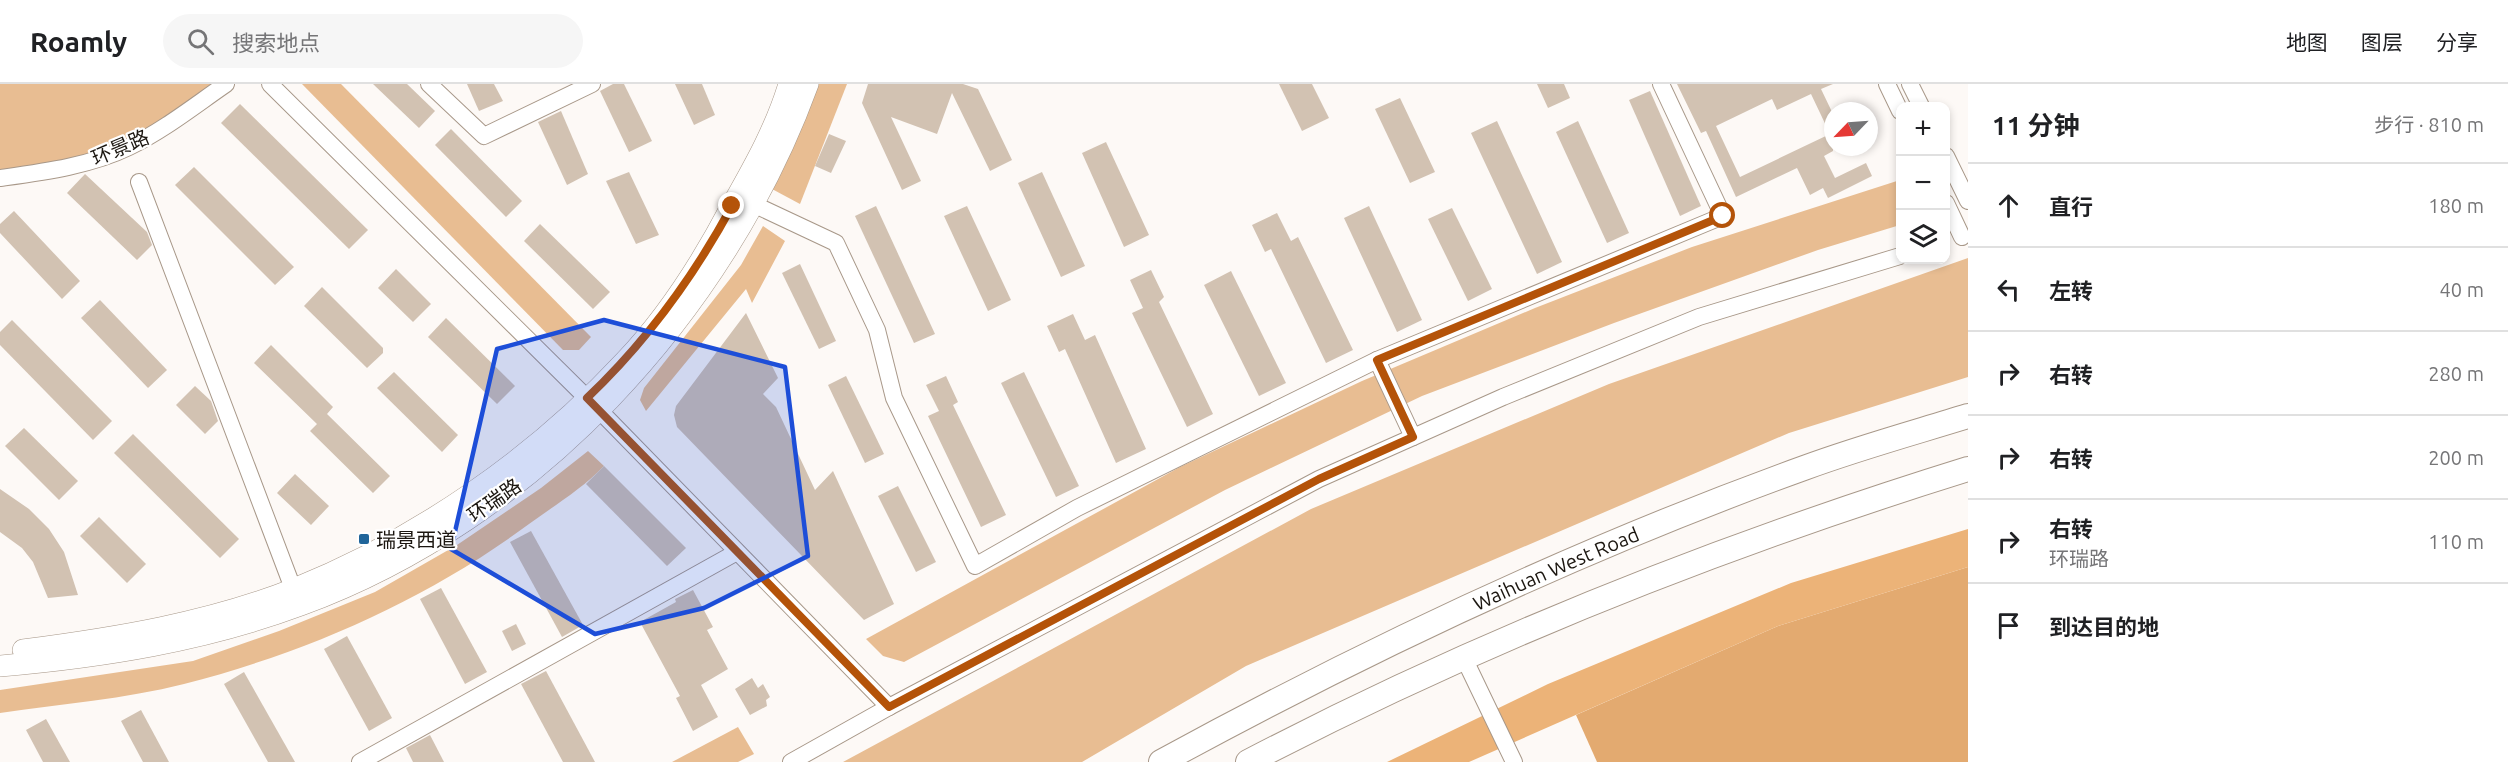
<!DOCTYPE html>
<html lang="zh">
<head>
<meta charset="utf-8">
<style>
  body { margin:0; font-family:Ubuntu,"Noto Sans SC",sans-serif; background:#f6f6f6; color:#202124 }
  .controls { position:absolute; right:18px; top:18px; display:grid; overflow:hidden; border-radius:12px; box-shadow:0 3px 9px #0003 }
  .controls button { width:54px; height:54px; display:grid; place-items:center; padding:0; border:0; border-bottom:2px solid #e0e0e0; background:#fff; color:#202124; font:30px sans-serif }
  .compass { position:absolute; left:1824px; top:18px; width:54px; height:54px; border-radius:50%; background:#fff; box-shadow:0 3px 9px #0003; rotate:245deg }
  .stop { position:absolute; width:18px; height:18px; margin:-14px; border:4px solid #b45309; border-radius:50%; background:#fff }
  .stop.end { background:#b45309; border-color:#fff; box-shadow:0 2px 6px #0008 }
  .list { margin:0; padding:0; list-style:none }
  h2 { display:flex; justify-content:space-between; align-items:center; height:78px; margin:0; padding:0 24px; font-size:26px }
  h2 small { font-size:20px; font-weight:400; color:#757577 }
  .list li { display:grid; grid-template-columns:39px 1fr auto; gap:18px; align-items:center; box-sizing:border-box; height:84px; padding:0 24px; border-top:2px solid #e0e0e0 }
  .list b { display:block; font-size:22px; white-space:nowrap }
  .list p { margin:0; font-size:20px; white-space:nowrap; color:#757577 }
  .list em { font-size:20px; font-style:normal; color:#757577 }
  .icon { flex:none; width:33px; height:33px; fill:none; stroke:currentColor; stroke-width:2; stroke-linecap:round; stroke-linejoin:round }
  .map { position:relative; flex:none; width:1968px; height:678px; overflow:hidden }
  header { display:flex; align-items:center; gap:36px; box-sizing:border-box; height:84px; padding:0 30px; background:#fff; border-bottom:2px solid #e0e0e0 }
  header strong { font-size:28px }
  nav { display:flex; gap:33px; margin-inline-start:auto; font-size:21px }
  .search { width:420px; height:54px; background:#f6f6f6; display:flex; align-items:center; gap:15px; box-sizing:border-box; padding:0 21px; border-radius:33px; color:#757577; font-size:22px }
  main { display:flex }
  aside { flex:1; background:#fff }
  .map>svg:first-child { display:block }
  .green { fill:#e8bd92 }
  .forest { fill:#e3aa70 }
  .water { fill:#ecb378 }
  .building { fill:#d2c2b2; fill-rule:evenodd }
  .lines { fill:none; stroke-linecap:round; stroke-linejoin:round }
  .minor-casing { stroke:#a89889; stroke-width:18 }
  .major-casing { stroke:#a89889; stroke-width:22 }
  .highway-casing { stroke:#a89889; stroke-width:26 }
  .minor { stroke:#fff; stroke-width:16 }
  .major { stroke:#fff; stroke-width:21 }
  .highway { stroke:#fff; stroke-width:24 }
  .route { stroke:#b45309; stroke-width:8 }
  .marked { fill:#1d4ed8; fill-opacity:0.2; stroke:#1d4ed8; stroke-width:4.5; stroke-linejoin:round }
  .poi-dot { fill:#21659a; stroke:#fff; stroke-width:2 }
  .labels { text-anchor:middle; dominant-baseline:central; stroke-width:4.5; stroke-linejoin:round; paint-order:stroke }
  .street-label { font-size:20px; fill:#1b1610; stroke:#fff }
  .poi-label { font-size:20px; fill:#1b1610; stroke:#fff; text-anchor:start }
</style>
</head>
<body>
<header>
<strong>Roamly</strong>
<div class="search"><svg class="icon" aria-label="search" viewBox="0 0 24 24"><circle cx="10" cy="10" r="6"/><path d="M15 15l6 6"/></svg>搜索地点</div>
<nav><a>地图</a><a>图层</a><a>分享</a></nav>
</header>
<main>
<div class="map">
<svg width="1968" height="678" viewBox="0 0 1968 678">
  <rect width="100%" height="100%" fill="#fdf9f6"/>
  <g class="green">
    <polygon points="0,0 226,0 128,64 0,94"/>
    <polygon points="302,0 341,0 591,253 579,266 563,266"/>
    <polygon points="819,0 847,0 800,120 772,105"/>
    <polygon points="1900,96 1900,141 1818,166 1614,239 1422,312 1225,406 904,578 883,572 866,555 1180,383 1362,297 1535,224 1692,163"/>
    <polygon points="763,142 785,157 752,219 746,205 646,327 640,316 644,304 741,181"/>
    <polygon points="1968,174 1968,293 1789,349 1246,582 1082,678 843,678 1311,425 1609,300"/>
    <path d="M588 367 604 382C582 405 555 421 529 440 426 516 308 568 184 600 125 615 61 620 0 629V606L193 577 279 547 375 508 457 461 541 404Z"/>
    <polygon points="738,643 754,670 738,678 672,678"/>
  </g>
  <polygon class="forest" points="1968,483 1968,678 1597,678 1576,631 1778,542"/>
  <polygon class="water" points="1968,445 1968,483 1778,542 1469,678 1387,678 1548,600 1791,499"/>
  <g class="building">
    <polygon points="373,0 407,0 435,27 419,44"/>
    <polygon points="467,0 494,0 503,17 479,27"/>
    <polygon points="613,0 624,0 652,57 629,68 600,7"/>
    <polygon points="675,0 702,0 715,31 694,41"/>
    <polygon points="868,0 963,0 978,5 1012,76 990,87 952,9 937,50 891,33 921,97 902,106 862,19"/>
    <polygon points="1279,0 1312,0 1329,34 1302,47"/>
    <polygon points="1537,0 1564,0 1570,14 1548,24"/>
    <path d="M1677 0H1833L1821 5 1833 30V67L1824 72 1835 94 1866 79 1872 92 1828 114 1823 104 1810 111 1797 84 1736 113 1706 47 1701 49ZM1811 10 1830 50 1740 93 1716 42 1772 15 1777 26Z"/>
    <polygon points="1650,7 1701,122 1680,132 1629,16"/>
    <polygon points="1400,14 1435,88 1410,99 1375,25"/>
    <polygon points="240,20 368,146 349,165 221,39"/>
    <polygon points="561,27 588,90 567,101 538,38"/>
    <polygon points="1497,37 1562,178 1537,190 1471,49"/>
    <polygon points="1578,37 1629,149 1607,159 1556,48"/>
    <polygon points="451,45 522,117 506,133 435,61"/>
    <polygon points="829,50 846,57 831,89 815,82"/>
    <polygon points="1106,58 1149,151 1124,163 1082,69"/>
    <polygon points="194,83 294,183 275,201 175,101"/>
    <polygon points="629,88 659,151 636,160 606,97"/>
    <polygon points="1042,88 1085,182 1061,193 1018,99"/>
    <polygon points="85,90 147,148 152,161 137,176 67,109"/>
    <polygon points="876,122 935,250 914,259 855,132"/>
    <polygon points="967,122 1011,216 988,227 944,132"/>
    <polygon points="1369,122 1422,236 1397,248 1344,134"/>
    <polygon points="1452,124 1492,205 1468,217 1428,135"/>
    <polygon points="14,127 80,197 62,215 0,149 0,140"/>
    <polygon points="1277,129 1291,157 1298,153 1353,266 1326,279 1271,165 1265,168 1252,141"/>
    <polygon points="540,140 610,208 593,225 524,157"/>
    <polygon points="800,180 836,257 819,265 782,189"/>
    <polygon points="396,185 431,220 413,238 378,204"/>
    <polygon points="1151,186 1164,213 1159,218 1213,330 1187,343 1132,229 1143,224 1130,196"/>
    <polygon points="1231,187 1286,299 1259,312 1204,201"/>
    <polygon points="322,203 383,264 383,269 367,284 304,222"/>
    <polygon points="100,216 167,286 148,304 81,234"/>
    <polygon points="746,229 778,294 763,310 776,323 815,406 833,387 894,520 864,536 677,343 674,331 676,322"/>
    <polygon points="1073,230 1085,256 1095,251 1146,365 1116,379 1065,265 1059,268 1047,242"/>
    <polygon points="446,234 515,302 497,320 428,253"/>
    <polygon points="12,236 112,337 93,356 0,261 0,248"/>
    <polygon points="271,261 333,323 327,330 390,392 373,409 310,347 317,340 254,279"/>
    <polygon points="394,288 458,351 442,368 377,304"/>
    <polygon points="1024,288 1079,402 1056,413 1001,299"/>
    <polygon points="846,292 884,370 865,379 828,301"/>
    <polygon points="946,292 958,318 953,321 1006,431 981,443 928,332 939,327 926,301"/>
    <polygon points="195,302 211,317 218,337 205,350 176,321"/>
    <polygon points="24,344 78,397 59,416 5,362"/>
    <polygon points="133,350 239,455 220,474 114,369"/>
    <polygon points="604,382 686,464 667,482 586,400"/>
    <polygon points="295,390 329,422 311,441 277,409"/>
    <polygon points="898,402 936,478 916,488 878,412"/>
    <polygon points="0,405 29,425 49,445 64,468 78,511 48,514 33,478 22,464 0,448"/>
    <polygon points="99,433 146,480 127,499 80,452"/>
    <polygon points="531,447 583,541 562,553 510,458"/>
    <polygon points="441,504 487,588 465,600 420,515"/>
    <polygon points="693,506 713,543 707,546 728,585 701,601 718,633 693,647 676,614 680,612 640,538 676,518 675,515"/>
    <polygon points="516,540 526,560 512,567 502,547"/>
    <polygon points="347,552 392,634 369,647 324,565"/>
    <polygon points="546,587 595,678 563,678 521,600"/>
    <polygon points="244,588 295,678 268,678 224,600"/>
    <polygon points="752,594 758,604 763,600 770,613 766,616 767,622 750,631 735,605"/>
    <polygon points="141,626 169,678 143,678 121,637"/>
    <polygon points="46,635 70,678 43,678 26,646"/>
    <polygon points="430,651 444,678 413,678 406,664"/>
  </g>
  <g class="lines">
    <defs>
      <g id="minor">
        <polyline points="270,0 599,326 889,623"/>
        <polyline points="429,0 484,52 592,0"/>
        <polyline points="1887,0 1900,27"/>
        <polyline points="1910,0 1921,22"/>
        <polyline points="1946,72 1968,117"/>
        <path d="M0 94C43 88 90 82 129 63 164 46 194 22 226 0"/>
        <polyline points="139,98 297,515"/>
        <polyline points="1946,119 1962,153"/>
        <polyline points="753,120 836,159 877,246 894,314 975,482 1077,424 1377,276 1723,132 1661,0"/>
        <polyline points="1377,276 1413,353"/>
        <polyline points="1463,572 1514,678"/>
        <polyline points="360,678 737,468"/>
        <polyline points="791,678 889,623 1319,395 1503,313 1699,233 1900,172"/>
      </g>
      <g id="major">
        <path d="M23 566C115 554 208 539 294 505 418 455 534 375 625 277 668 232 702 178 731 123 753 84 776 44 789 0"/>
        <path d="M0 582C103 573 204 557 301 521 533 436 724 230 808 0"/>
      </g>
      <g id="highway">
        <path id="s1" d="M1161 678C1368 565 1582 464 1804 384 1858 364 1913 349 1968 332"/>
        <path d="M1248 678C1478 558 1720 462 1968 385"/>
      </g>
    </defs>
    <use href="#minor" class="minor-casing"/>
    <use href="#major" class="major-casing"/>
    <use href="#highway" class="highway-casing"/>
    <use href="#minor" class="minor"/>
    <use href="#major" class="major"/>
    <use href="#highway" class="highway"/>
  </g>
  <g class="lines">
    <path class="route" d="M732 122C693 194 646 258 587 314L889 623 1319 395 1413 353 1377 276 1723 132"/>
  </g>
  <path class="marked" d="M604 236 785 283 808 472 704 524 595 550 451 465 497 265Z"/>
  <rect class="poi-dot" x="358" y="449" width="12" height="12" rx="3"/>
  <g class="labels">
    <g class="street-label">
      <text transform="translate(120 63) rotate(-23)">环景路</text>
      <text transform="translate(494 416) rotate(-35)">环瑞路</text>
      <text stroke="none"><textPath href="#s1" startOffset="440">Waihuan West Road</textPath></text>
    </g>
    <g class="poi-label">
      <text x="376" y="455">瑞景西道</text>
    </g>
  </g>
</svg>
<div class="controls">
<button>+</button>
<button>−</button>
<button><svg class="icon" aria-label="layers" viewBox="0 0 24 24"><path d="M12 4l9 5-9 5-9-5zM3 14l9 5 9-5"/></svg></button>
</div>
<svg class="compass" viewBox="-18 -18 36 36"><path d="M0-13l5 13h-10z" fill="#e53935"/><path d="M0 13l5-13h-10z" fill="#757577"/></svg>
<div class="stop" style="left:1723px;top:132px"></div>
<div class="stop end" style="left:732px;top:122px"></div>
</div>
<aside>
<h2>11 分钟<small>步行 · 810 m</small></h2>
<ul class="list">
<li><svg class="icon" aria-label="ahead" viewBox="0 0 24 24"><path d="M12 20V5M6 11l6-6 6 6"/></svg><div><b>直行</b></div><em>180 m</em></li>
<li><svg class="icon" aria-label="left" viewBox="0 0 24 24"><path d="M17 20v-9H6M10 6l-5 5 5 5"/></svg><div><b>左转</b></div><em>40 m</em></li>
<li><svg class="icon" aria-label="right" viewBox="0 0 24 24"><path d="M7 20v-9h11M14 6l5 5-5 5"/></svg><div><b>右转</b></div><em>280 m</em></li>
<li><svg class="icon" aria-label="right" viewBox="0 0 24 24"><path d="M7 20v-9h11M14 6l5 5-5 5"/></svg><div><b>右转</b></div><em>200 m</em></li>
<li><svg class="icon" aria-label="right" viewBox="0 0 24 24"><path d="M7 20v-9h11M14 6l5 5-5 5"/></svg><div><b>右转</b><p>环瑞路</p></div><em>110 m</em></li>
<li><svg class="icon" aria-label="arrive" viewBox="0 0 24 24"><path d="M6 21V4h12l-3 4 3 4H6"/></svg><div><b>到达目的地</b></div></li>
</ul>
</aside>
</main>
</body>
</html>
